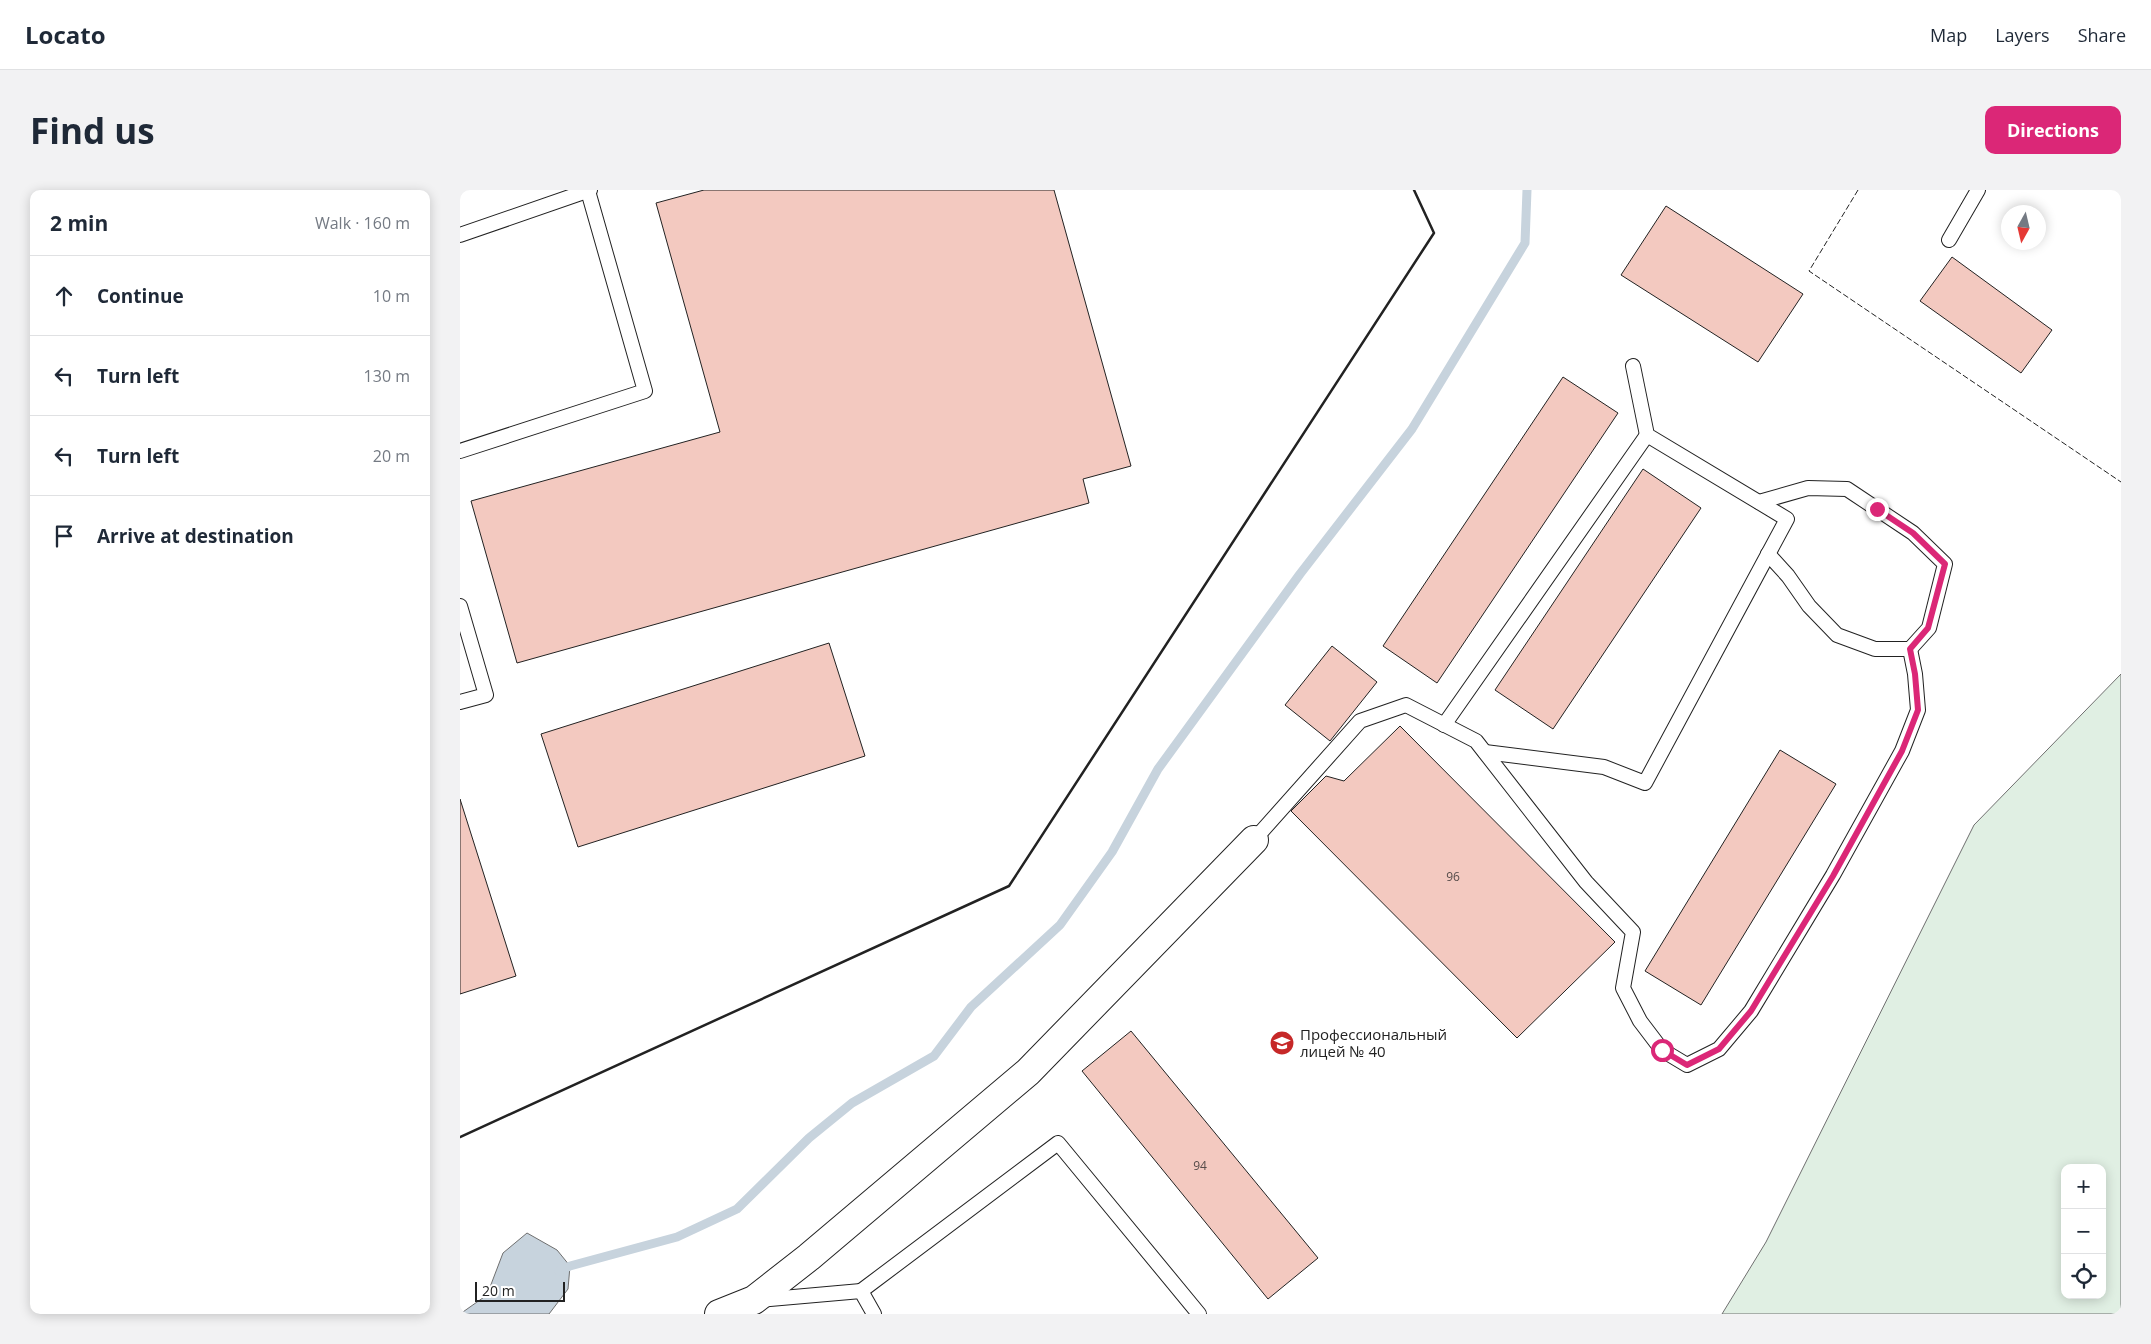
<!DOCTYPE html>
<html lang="en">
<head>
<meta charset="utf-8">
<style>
  body { margin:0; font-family:"Open Sans",sans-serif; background:#f2f2f3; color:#1f2937 }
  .controls { position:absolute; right:15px; bottom:15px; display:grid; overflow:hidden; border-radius:10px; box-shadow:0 2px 12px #0003 }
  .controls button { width:45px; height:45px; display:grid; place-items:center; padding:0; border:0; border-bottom:1px solid #e0e1e3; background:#fff; color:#1f2937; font:25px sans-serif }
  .compass { position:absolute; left:1541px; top:15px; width:45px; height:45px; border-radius:50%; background:#fff; box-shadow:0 2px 12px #0003; rotate:188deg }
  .scale { position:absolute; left:15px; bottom:12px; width:90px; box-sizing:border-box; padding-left:5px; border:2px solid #222; border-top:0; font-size:14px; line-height:18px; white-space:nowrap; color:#222; -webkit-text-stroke:4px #fff; paint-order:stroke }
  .stop { position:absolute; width:15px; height:15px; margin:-11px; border:4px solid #db2777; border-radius:50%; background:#fff }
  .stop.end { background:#db2777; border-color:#fff; box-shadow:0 1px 5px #0008 }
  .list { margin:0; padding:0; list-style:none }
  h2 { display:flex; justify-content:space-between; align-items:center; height:65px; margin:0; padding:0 20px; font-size:21px }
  h2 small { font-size:16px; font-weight:400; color:#747a83 }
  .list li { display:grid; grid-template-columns:32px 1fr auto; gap:15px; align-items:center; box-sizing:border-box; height:80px; padding:0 20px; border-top:1px solid #e0e1e3 }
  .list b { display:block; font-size:19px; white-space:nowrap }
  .list em { font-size:16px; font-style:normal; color:#747a83 }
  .icon { flex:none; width:28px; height:28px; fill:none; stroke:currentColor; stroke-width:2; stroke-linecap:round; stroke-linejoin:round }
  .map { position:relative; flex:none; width:1661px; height:1124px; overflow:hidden; border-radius:10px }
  header { display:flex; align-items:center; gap:30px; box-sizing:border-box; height:70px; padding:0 25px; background:#fff; border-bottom:1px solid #e0e1e3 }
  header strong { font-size:24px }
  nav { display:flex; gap:28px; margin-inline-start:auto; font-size:18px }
  .intro { display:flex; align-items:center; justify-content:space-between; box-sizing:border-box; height:120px; padding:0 30px }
  h1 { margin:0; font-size:35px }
  .button { padding:12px 22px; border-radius:10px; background:#db2777; color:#fff; font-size:18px; font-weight:700 }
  main { display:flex; gap:30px; padding:0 30px }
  aside { flex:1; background:#fff; border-radius:10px; box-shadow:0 2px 12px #0003 }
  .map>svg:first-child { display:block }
  .green { fill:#e0efe3; stroke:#6f6f6f; fill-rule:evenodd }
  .water { fill:#c7d3dd; stroke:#6f6f6f }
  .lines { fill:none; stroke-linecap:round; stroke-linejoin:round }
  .stream { stroke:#c7d3dd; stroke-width:9 }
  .building { fill:#f3c9c0; stroke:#222 }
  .service-casing { stroke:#222; stroke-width:16 }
  .minor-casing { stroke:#222; stroke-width:30 }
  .service { stroke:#fff; stroke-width:14 }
  .minor { stroke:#fff; stroke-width:28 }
  .fence { stroke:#222; stroke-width:1; stroke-dasharray:6 2.5; stroke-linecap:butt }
  .wall { stroke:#222; stroke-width:2.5 }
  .route { stroke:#db2777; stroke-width:6 }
  .labels { text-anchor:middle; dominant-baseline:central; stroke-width:4; stroke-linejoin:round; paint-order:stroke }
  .number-label { font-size:12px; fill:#564c4a }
  .poi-label { font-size:15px; fill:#222; stroke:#fff; text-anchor:start }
</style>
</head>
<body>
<header>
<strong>Locato</strong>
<nav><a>Map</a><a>Layers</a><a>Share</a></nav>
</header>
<div class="intro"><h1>Find us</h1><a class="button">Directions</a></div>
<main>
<aside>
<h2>2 min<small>Walk · 160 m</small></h2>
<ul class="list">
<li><svg class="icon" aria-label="ahead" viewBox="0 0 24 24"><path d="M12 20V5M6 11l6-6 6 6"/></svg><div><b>Continue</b></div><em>10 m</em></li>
<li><svg class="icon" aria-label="left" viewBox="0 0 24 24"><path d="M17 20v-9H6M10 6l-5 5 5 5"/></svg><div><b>Turn left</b></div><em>130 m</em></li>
<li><svg class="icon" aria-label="left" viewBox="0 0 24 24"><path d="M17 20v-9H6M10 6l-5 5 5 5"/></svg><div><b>Turn left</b></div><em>20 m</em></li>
<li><svg class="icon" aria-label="arrive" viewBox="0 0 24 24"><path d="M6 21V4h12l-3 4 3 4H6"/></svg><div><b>Arrive at destination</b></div></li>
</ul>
</aside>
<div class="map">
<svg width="1661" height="1124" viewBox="0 0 1661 1124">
  <rect width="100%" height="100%" fill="#fff"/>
  <path class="green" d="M1661 484V1124H1262L1306 1052 1514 635ZM1605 978H1642V1105H1605Z"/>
  <polygon class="water" points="67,1043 97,1060 110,1076 108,1099 89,1124 0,1124 27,1105 43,1063"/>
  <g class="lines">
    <polyline class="stream" points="99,1081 110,1076 217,1047 277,1019 349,948 392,913 474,866 511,817 600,735 652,662 698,579 840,384 952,239 1065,53 1067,0"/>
  </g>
  <g class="building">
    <polygon points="244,0 594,0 671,276 623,289 629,313 57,473 11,311 260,242 196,13"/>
    <polygon points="1206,16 1343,104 1298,172 1161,85"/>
    <polygon points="1492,67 1592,140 1561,183 1460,111"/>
    <polygon points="1103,187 1158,223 977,493 923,456"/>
    <polygon points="1183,279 1241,318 1093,539 1035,500"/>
    <polygon points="369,453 405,566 118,657 81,544"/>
    <polygon points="872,456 917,492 870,551 825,515"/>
    <polygon points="940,536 1155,752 1057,848 831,621 866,586 884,591"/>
    <polygon points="1320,560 1376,594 1241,815 1185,781"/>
    <polygon points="0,609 56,786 0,804"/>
    <polygon points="671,841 858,1068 808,1109 622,881"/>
  </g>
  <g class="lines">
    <defs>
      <g id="service">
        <polyline points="0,45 130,0"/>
        <polyline points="1489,50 1518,0"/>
        <polyline points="0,261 185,201 128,1"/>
        <polyline points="1299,312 1348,298 1387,299 1453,343 1485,374 1469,438 1450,459 1415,459 1377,445 1349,416 1328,386 1308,364"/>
        <polyline points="0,416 26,505 0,512"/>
        <polyline points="984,535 1187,245"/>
        <polyline points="1025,562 1144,577 1185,593 1327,329 1187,245 1173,176"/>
        <polyline points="794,650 900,531 946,515 1016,551 1126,692 1173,742 1163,798 1180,831 1202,860 1227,875 1259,859 1291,821 1373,685 1442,561 1458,520 1455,484 1450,459"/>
        <polyline points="401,1101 598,953 739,1124"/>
        <polyline points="300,1110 401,1101 414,1124"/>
      </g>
      <polyline id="minor" points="259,1124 294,1110 349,1067 568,882 794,650"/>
    </defs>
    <use href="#service" class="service-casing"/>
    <use href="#minor" class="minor-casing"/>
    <use href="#service" class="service"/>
    <use href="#minor" class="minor"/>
    <polyline class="fence" points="1398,0 1349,81 1661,292"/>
    <polyline class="wall" points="0,947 549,696 974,43 954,0"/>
  </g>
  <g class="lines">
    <polyline class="route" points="1202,860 1227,875 1259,859 1291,821 1373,686 1442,561 1458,520 1455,484 1450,459 1468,438 1485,374 1453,343 1417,319"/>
  </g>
  <defs>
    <symbol id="university-disc" viewBox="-11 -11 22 22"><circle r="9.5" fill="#c62828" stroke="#fff"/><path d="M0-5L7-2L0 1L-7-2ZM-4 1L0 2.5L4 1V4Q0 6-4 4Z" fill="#fff"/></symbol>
  </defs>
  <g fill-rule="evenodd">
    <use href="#university-disc" x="808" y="839" width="28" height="28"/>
  </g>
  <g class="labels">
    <g class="number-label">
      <text x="993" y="686">96</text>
      <text x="740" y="975">94</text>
    </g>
    <g class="poi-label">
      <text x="840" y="844">Профессиональный<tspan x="840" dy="17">лицей № 40</tspan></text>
    </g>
  </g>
</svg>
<div class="controls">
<button>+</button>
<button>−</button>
<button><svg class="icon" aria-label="locate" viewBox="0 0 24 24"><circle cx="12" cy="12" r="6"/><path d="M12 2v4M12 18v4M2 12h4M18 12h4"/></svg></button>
</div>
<svg class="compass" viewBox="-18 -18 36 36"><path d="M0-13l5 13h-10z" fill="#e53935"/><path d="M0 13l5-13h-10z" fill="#747a83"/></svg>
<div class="scale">20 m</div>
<div class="stop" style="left:1202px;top:860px"></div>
<div class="stop end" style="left:1417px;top:319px"></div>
</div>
</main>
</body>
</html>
